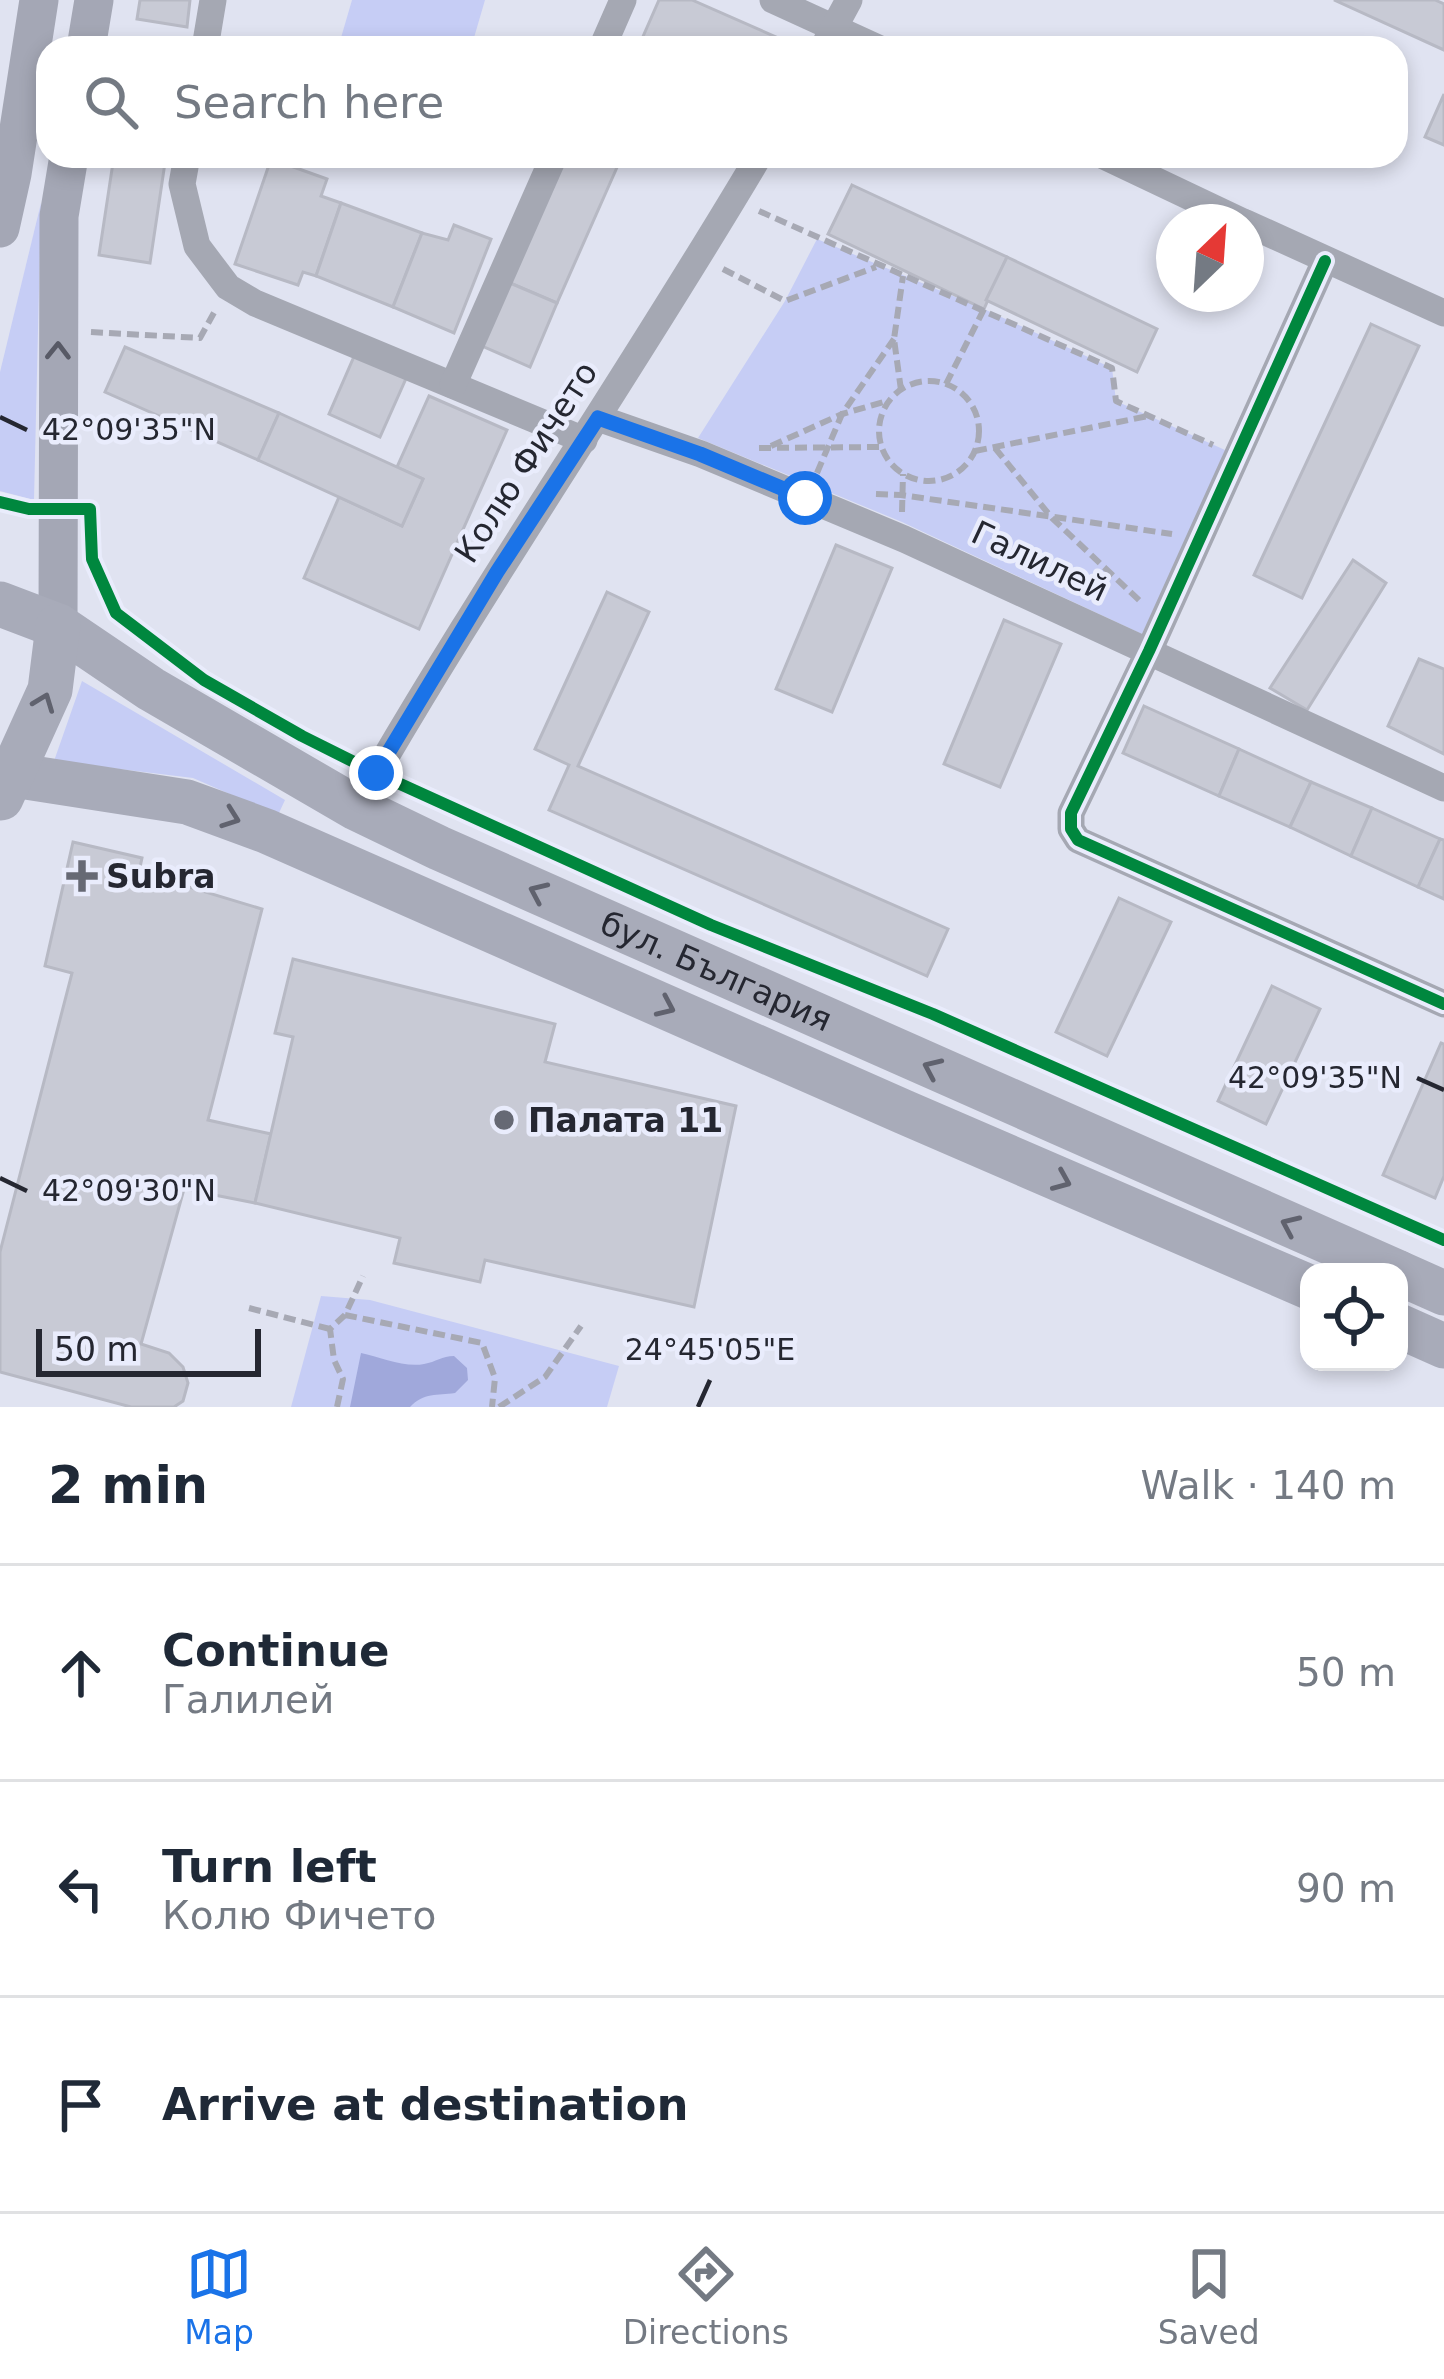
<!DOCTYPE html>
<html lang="en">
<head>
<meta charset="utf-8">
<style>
  body { margin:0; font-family:"DejaVu Sans",sans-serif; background:#f2f2f3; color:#1f2937 }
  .controls { position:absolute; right:36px; bottom:36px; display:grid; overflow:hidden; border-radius:24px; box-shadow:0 6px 18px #0003 }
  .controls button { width:108px; height:108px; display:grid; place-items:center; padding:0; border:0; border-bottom:3px solid #e0e1e3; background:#fff; color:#1f2937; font:60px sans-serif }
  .compass { position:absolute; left:1156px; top:204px; width:108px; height:108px; border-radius:50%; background:#fff; box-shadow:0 6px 18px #0003; rotate:25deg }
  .scale { position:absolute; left:36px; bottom:30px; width:225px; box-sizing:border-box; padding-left:12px; border:6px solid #252731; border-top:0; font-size:33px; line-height:42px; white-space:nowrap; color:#252731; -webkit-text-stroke:9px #e9ecfc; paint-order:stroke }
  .stop { position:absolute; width:36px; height:36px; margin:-27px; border:9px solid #1a73e8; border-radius:50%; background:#fff }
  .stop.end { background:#1a73e8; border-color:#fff; box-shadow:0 3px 12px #0008 }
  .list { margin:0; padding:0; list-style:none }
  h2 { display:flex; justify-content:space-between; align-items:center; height:156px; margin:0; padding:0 48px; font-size:51px }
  h2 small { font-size:39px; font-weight:400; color:#747a83 }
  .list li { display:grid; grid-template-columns:78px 1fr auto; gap:36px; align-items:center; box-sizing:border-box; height:216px; padding:0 48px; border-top:3px solid #e0e1e3 }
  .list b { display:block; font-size:45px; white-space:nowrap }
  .list p { margin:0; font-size:39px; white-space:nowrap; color:#747a83 }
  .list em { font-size:39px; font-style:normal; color:#747a83 }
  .icon { flex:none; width:66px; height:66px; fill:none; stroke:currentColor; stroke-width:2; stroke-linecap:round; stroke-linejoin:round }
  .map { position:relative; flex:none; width:1444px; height:1407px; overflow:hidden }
  .search { position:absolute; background:#fff; box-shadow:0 6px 18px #0003; left:36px; right:36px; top:36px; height:132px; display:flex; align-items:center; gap:30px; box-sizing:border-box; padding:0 42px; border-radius:36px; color:#747a83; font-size:45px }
  .sheet { height:804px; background:#fff }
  nav { display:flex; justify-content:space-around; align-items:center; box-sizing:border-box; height:168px; border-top:3px solid #e0e1e3; background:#fff; font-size:33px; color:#747a83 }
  nav a { display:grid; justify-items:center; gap:6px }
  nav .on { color:#1a73e8 }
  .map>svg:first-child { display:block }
  .green { fill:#c6cdf5 }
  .water { fill:#a0a8db }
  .building { fill:#c8cad5; stroke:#b7b9c4; stroke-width:3 }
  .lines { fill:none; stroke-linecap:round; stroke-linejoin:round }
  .path { stroke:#a7a9b4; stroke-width:6; stroke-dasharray:12 6; stroke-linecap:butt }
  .minor { stroke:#a5a8b3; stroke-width:27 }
  .secondary { stroke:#a4a7b5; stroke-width:39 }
  .primary { stroke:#a8abb9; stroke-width:45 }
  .cycleway-casing { stroke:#e9ecfc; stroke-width:20 }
  .cycleway { stroke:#00873e; stroke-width:12 }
  .oneway { stroke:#585a66 }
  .oneway2 { stroke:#60626e }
  .route { stroke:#1a73e8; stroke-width:15 }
  .ticks { fill:none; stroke:#252731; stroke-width:4.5 }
  .poi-dot { fill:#666974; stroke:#e9ecfc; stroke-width:4.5 }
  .labels { text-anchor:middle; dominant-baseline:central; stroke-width:9; stroke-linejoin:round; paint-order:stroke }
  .street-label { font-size:33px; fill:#252731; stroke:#e9ecfc }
  .poi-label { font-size:33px; font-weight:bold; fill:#252731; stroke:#e9ecfc; text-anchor:start }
  .ticks-label { font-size:30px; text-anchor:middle; fill:#252731; stroke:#e9ecfc; stroke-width:9; stroke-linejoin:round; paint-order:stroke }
</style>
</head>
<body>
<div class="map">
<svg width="1444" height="1407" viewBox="0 0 1444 1407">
  <rect width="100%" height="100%" fill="#e0e3f1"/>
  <g class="green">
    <polygon points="352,0 485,0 471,48 338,48"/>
    <polygon points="41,203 34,500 0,491 0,372"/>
    <polygon points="817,239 984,309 1112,368 1116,401 1225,450 1189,536 1142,634 902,522 698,438 785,301"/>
    <polygon points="82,681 285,800 278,815 193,778 54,761"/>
    <polygon points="321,1296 370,1300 619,1366 607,1407 291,1407"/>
  </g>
  <path class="water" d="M361 1353C380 1357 405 1368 424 1364 436 1362 442 1356 454 1356L467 1368 468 1380 455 1393C437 1396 424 1392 410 1407H350Z"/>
  <g class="building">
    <polygon points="140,0 190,0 187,27 137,19"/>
    <polygon points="659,0 692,0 776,37 771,48 638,48"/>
    <polygon points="1334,0 1435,0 1444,4 1444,50"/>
    <polygon points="1444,94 1444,145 1425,137"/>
    <polygon points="114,156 166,156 150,263 99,255"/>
    <polygon points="565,156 622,156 557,303 510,283"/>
    <polygon points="271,159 327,179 321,196 341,203 316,276 303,272 298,285 235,264"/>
    <polygon points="852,185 1007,257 984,309 828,234"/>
    <polygon points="341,203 422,233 393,307 316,276"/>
    <polygon points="454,225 491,239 454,333 393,307 422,233 448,240"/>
    <polygon points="1007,257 1157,329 1137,372 986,300"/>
    <polygon points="510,283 557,303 530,367 482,346"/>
    <polygon points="1371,324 1419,346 1302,598 1254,575"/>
    <polygon points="125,347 279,413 258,460 105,392"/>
    <polygon points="356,352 408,374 380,437 329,414"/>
    <polygon points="429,396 507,430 419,629 304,578 339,497 402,526 423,479 397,467"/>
    <polygon points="279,413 423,479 402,526 258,460"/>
    <polygon points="836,545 892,568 832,712 776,689"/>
    <polygon points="1353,560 1386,583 1307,710 1270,688"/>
    <polygon points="607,592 649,612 578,766 948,929 927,976 549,810 569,765 535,749"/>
    <polygon points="1004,620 1061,644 1000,787 944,764"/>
    <polygon points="1419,659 1444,669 1444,754 1388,726"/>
    <polygon points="1144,706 1239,749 1219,796 1123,753"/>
    <polygon points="1239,749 1311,782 1290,827 1219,796"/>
    <polygon points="1311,782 1372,808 1351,856 1290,827"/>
    <polygon points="1372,808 1440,839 1418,887 1351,856"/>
    <polygon points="1440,839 1444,840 1444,899 1418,887"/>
    <polygon points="73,842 142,858 139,872 262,909 208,1120 271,1134 255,1203 184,1189 141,1344 169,1353 183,1367 188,1383 183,1401 174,1407 131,1407 0,1372 0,1252 72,973 45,966"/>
    <polygon points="1119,898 1171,922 1107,1056 1056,1032"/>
    <polygon points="293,959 555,1024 545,1062 736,1106 694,1307 485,1260 480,1282 394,1263 400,1238 255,1203 293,1037 275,1033"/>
    <polygon points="1272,986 1320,1009 1266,1124 1218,1101"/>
    <polygon points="1441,1043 1444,1044 1444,1176 1435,1198 1383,1175"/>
  </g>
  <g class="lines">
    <g class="path">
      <polyline points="759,211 1112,368 1116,401 1213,445"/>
      <polyline points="723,269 785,301 876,267"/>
      <polyline points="91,332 200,338 216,309"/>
      <circle cx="929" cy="431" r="50"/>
      <polyline points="946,384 984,309"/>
      <polyline points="901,390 894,339 903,276"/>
      <polyline points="771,446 842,414 887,401"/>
      <polyline points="759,448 882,447"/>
      <polyline points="995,448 1052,518 1141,602"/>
      <polyline points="975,451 1148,416"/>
      <polyline points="817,473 842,414 894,339"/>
      <polyline points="876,494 901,495 1172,534"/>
      <polyline points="902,512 903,474"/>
      <polyline points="249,1308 330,1329"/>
      <polyline points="345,1315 482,1343 495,1378 492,1407"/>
      <polyline points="337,1407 343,1379 334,1360 330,1329 345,1315 363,1276"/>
      <polyline points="499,1407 545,1377 581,1326"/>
    </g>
    <g class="minor">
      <polyline points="773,0 878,48"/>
      <polyline points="205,48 213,0"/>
      <polyline points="602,48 623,0"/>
      <polyline points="823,48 849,0"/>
      <polyline points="187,156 182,184 197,246 228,287 255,303 584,440"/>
      <polyline points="1104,156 1243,222"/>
      <polyline points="1246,223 1444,313"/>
      <polyline points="1325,261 1149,651 1071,813 1071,829 1078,840 1444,1004"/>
      <polyline points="453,385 554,156"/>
      <polyline points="598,418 701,454 904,539 1444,788"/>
      <path d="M356 808C483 586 629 376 759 156"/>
    </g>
    <g class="secondary">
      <polyline points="86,48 94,0"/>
      <polyline points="0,228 12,174 39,0"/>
      <polyline points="58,626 59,216 69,156"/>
    </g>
    <g class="primary">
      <path id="s1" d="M0 604 58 626 151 689 356 808 439 848 1397 1272"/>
      <polyline points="0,773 187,802 266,831 904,1112 1309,1287"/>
      <polyline points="1,798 50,690 58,626"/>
      <polyline points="1399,1273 1444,1293"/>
      <polyline points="1399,1326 1444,1346"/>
    </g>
    <defs>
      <g id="cycleway">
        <polyline points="1325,261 1149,651 1071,813 1071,829 1078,840 1444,1004"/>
        <polyline points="0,502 29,509 90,509 92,559 116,613 204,680 302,736 376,773 711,925 933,1014 1444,1240"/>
      </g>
    </defs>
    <use href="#cycleway" class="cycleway-casing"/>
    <use href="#cycleway" class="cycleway"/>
  </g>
  <defs><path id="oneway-chevron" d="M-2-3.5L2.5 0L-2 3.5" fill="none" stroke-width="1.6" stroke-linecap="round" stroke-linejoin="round" transform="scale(3)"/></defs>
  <use class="oneway" href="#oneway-chevron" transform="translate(58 351) rotate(-89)"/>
  <g class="oneway2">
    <use href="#oneway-chevron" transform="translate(44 702) rotate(-69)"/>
    <use href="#oneway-chevron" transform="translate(231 818) rotate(20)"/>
    <use href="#oneway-chevron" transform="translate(538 892) rotate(-156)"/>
    <use href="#oneway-chevron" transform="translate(666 1007) rotate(24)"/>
    <use href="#oneway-chevron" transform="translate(932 1068) rotate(-156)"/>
    <use href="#oneway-chevron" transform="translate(1062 1181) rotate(23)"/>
    <use href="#oneway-chevron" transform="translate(1290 1225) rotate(-156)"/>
  </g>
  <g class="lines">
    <polyline class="route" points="376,773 497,572 598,418 700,454 805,498"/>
  </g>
  <path class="ticks" d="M0 417 27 430M1417 1078 1444 1090M0 1178 27 1191M698 1407 710 1380"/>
  <g class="poi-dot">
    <path d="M76 858h12v12h12v12h-12v12h-12v-12h-12v-12h12z"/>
    <circle cx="504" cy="1120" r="12"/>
  </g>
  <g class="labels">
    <g class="street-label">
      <text transform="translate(526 462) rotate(-57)">Колю Фичето</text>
      <text transform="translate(1040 561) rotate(25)">Галилей</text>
      <text stroke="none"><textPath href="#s1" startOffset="807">бул. България</textPath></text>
    </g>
    <g class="poi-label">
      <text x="106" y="876">Subra</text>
      <text x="528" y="1120">Палата 11</text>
    </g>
  </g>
  <g class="ticks-label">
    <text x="129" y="440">42°09'35"N</text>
    <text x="1315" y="1088">42°09'35"N</text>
    <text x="129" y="1201">42°09'30"N</text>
    <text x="710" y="1360">24°45'05"E</text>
  </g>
</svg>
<div class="controls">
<button><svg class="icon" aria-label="locate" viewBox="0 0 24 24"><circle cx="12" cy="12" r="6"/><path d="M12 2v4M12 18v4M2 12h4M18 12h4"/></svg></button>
</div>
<svg class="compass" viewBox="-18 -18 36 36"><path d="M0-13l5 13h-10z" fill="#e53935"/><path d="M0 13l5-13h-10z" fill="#747a83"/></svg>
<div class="scale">50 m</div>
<div class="stop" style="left:805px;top:498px"></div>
<div class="stop end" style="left:376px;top:773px"></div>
<div class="search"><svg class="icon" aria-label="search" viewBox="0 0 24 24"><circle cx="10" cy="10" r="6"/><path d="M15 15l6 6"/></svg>Search here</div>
</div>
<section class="sheet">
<h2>2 min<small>Walk · 140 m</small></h2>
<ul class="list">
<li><svg class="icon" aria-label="ahead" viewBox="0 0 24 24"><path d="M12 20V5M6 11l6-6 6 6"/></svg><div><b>Continue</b><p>Галилей</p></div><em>50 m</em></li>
<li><svg class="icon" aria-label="left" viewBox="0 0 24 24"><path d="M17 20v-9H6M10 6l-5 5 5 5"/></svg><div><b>Turn left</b><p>Колю Фичето</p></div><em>90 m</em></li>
<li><svg class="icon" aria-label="arrive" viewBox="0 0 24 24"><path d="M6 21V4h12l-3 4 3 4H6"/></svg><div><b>Arrive at destination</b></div></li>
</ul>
</section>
<nav>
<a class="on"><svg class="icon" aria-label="map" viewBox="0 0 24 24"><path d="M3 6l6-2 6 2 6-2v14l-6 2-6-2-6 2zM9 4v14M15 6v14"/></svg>Map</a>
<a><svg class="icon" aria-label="directions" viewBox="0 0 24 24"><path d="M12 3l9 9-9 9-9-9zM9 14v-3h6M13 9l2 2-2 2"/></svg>Directions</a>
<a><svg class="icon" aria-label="saved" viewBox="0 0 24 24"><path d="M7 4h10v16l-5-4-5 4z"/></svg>Saved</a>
</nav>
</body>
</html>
